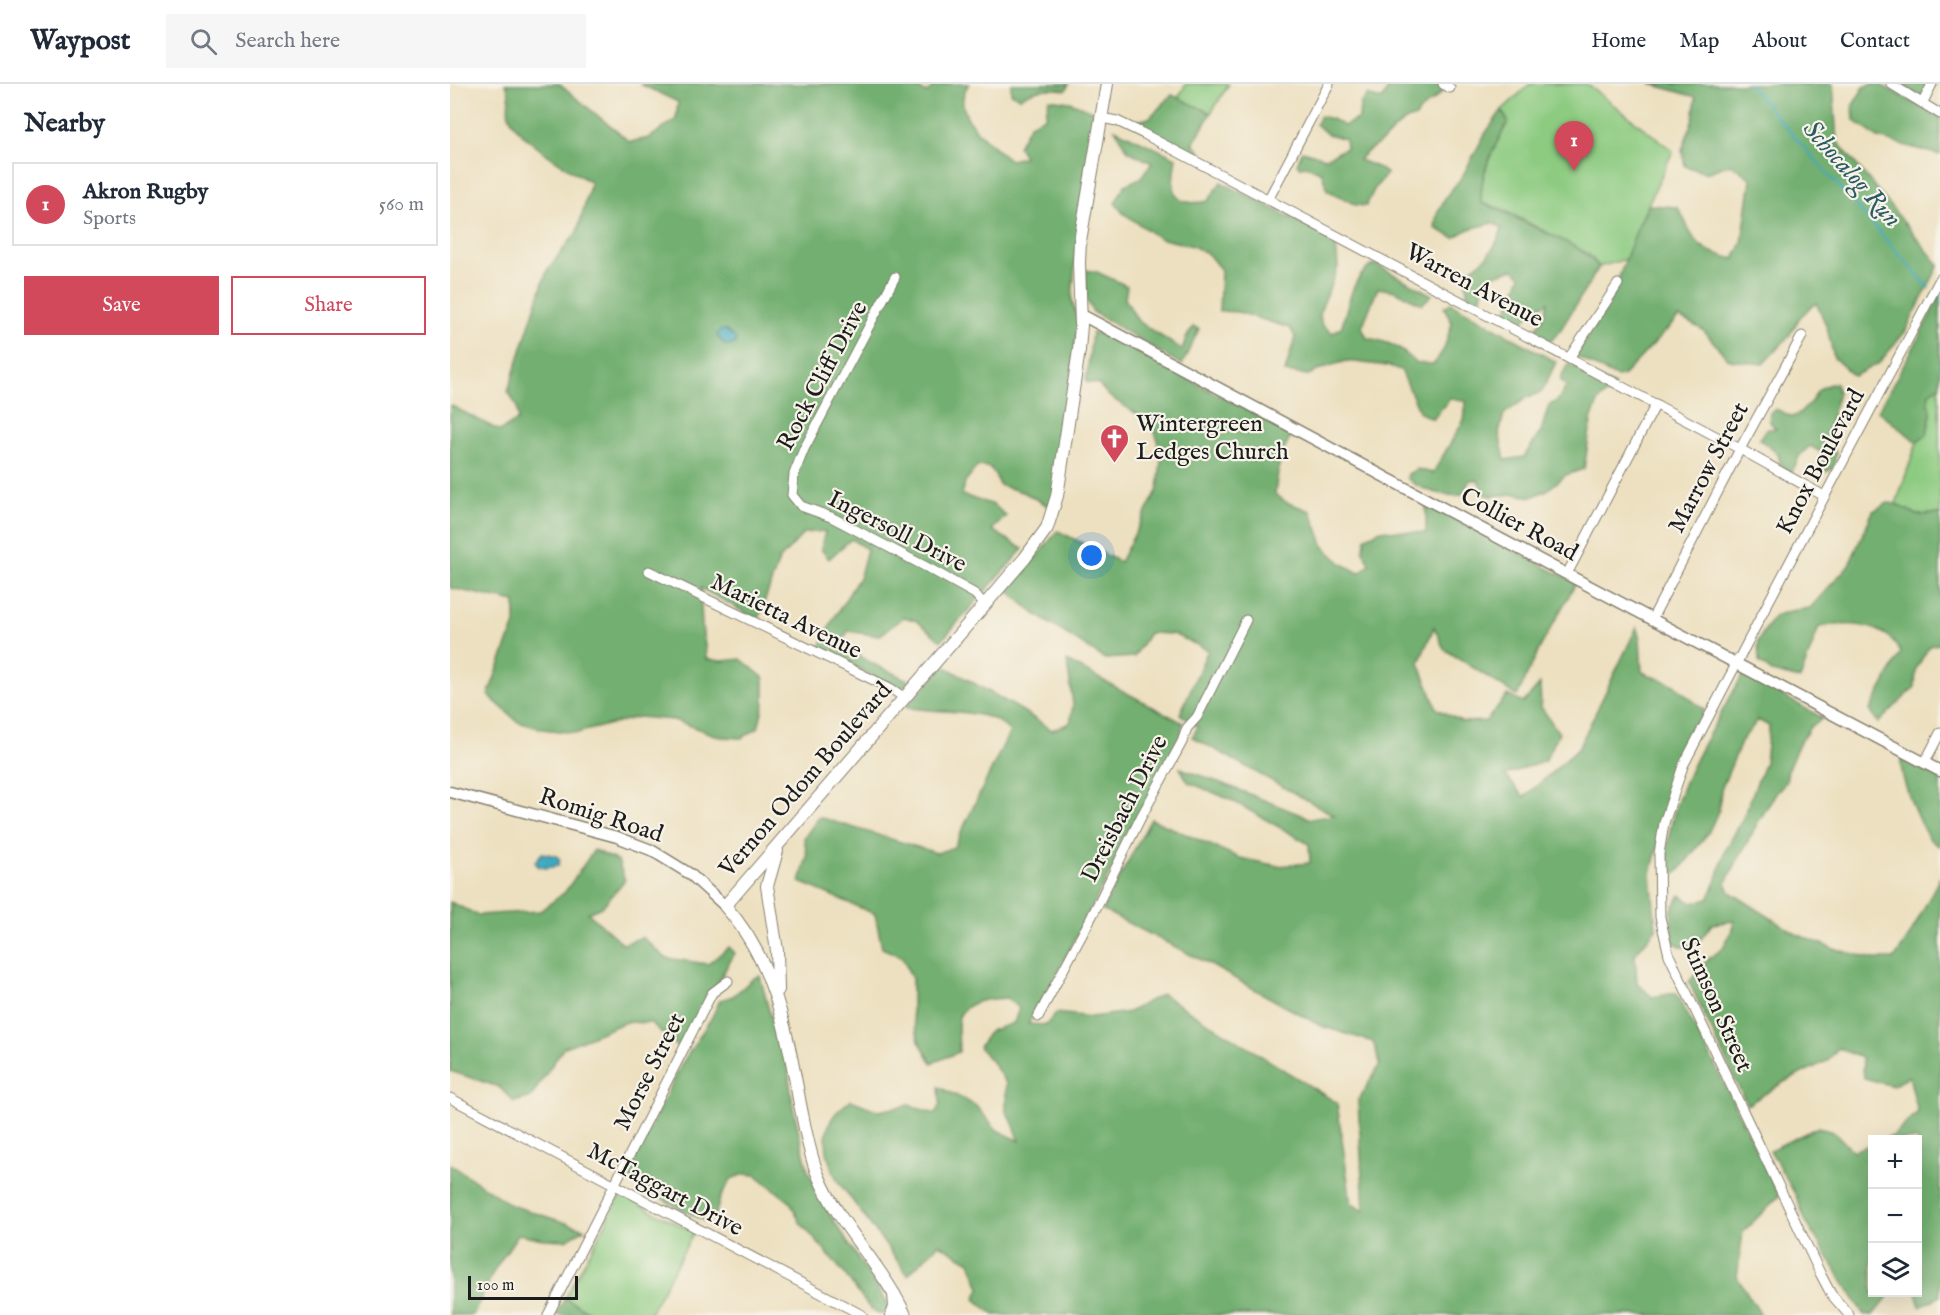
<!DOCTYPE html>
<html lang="en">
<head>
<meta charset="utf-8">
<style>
  body { margin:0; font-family:"IM FELL English",serif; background:#f6f6f7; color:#1f2937 }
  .controls { position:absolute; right:18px; bottom:18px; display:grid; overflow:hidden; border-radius:0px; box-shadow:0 6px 24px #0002 }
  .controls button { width:54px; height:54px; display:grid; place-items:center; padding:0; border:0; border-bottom:2px solid #e0e1e3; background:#fff; color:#1f2937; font:30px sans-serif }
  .scale { position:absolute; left:18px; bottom:15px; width:110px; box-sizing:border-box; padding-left:6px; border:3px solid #1c1c1c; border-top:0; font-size:16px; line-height:21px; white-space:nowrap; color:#1c1c1c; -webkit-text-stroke:4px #f7f3e8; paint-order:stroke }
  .you { position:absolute; left:642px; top:472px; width:21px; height:21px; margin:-15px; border:4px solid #fff; border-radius:50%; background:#1a73e8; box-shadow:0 0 0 9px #1a73e833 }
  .badge { display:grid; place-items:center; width:39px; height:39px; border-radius:50%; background:#d1495b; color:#fff; font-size:20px; font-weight:700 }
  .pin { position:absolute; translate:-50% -50px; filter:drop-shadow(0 2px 3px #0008) }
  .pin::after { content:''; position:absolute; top:32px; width:21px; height:18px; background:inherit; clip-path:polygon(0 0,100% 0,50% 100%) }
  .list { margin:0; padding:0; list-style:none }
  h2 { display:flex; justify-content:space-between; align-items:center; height:78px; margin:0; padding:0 24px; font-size:26px }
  h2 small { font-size:20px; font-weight:400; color:#747a83 }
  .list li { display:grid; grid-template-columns:39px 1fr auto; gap:18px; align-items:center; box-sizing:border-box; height:84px; margin:0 12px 12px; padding:0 12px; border:2px solid #e0e1e3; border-radius:0px }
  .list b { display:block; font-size:22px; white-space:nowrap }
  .list p { margin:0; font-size:20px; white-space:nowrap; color:#747a83 }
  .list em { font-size:20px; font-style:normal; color:#747a83 }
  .actions { display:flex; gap:12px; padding:18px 24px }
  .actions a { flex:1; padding:14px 0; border:2px solid #d1495b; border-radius:0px; text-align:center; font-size:21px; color:#d1495b }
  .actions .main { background:#d1495b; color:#fff }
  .icon { flex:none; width:33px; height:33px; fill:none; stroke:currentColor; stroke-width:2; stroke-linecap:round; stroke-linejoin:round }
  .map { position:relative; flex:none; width:1490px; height:1231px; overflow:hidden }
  header { display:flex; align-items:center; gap:36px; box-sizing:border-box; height:84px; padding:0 30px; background:#fff; border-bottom:2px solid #e0e1e3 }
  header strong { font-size:28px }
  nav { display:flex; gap:33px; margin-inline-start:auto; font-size:21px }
  .search { width:420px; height:54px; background:#f6f6f7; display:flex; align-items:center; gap:15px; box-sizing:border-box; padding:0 21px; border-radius:0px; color:#747a83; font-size:22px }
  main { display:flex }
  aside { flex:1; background:#fff }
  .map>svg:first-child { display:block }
  .green { fill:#8dcb81; stroke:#54744e; stroke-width:1.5 }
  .forest { fill:#72af6f; stroke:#476646; stroke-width:1.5 }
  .water { fill:#3ea8be; stroke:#2d626d; stroke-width:1.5 }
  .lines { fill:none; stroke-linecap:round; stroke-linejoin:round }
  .stream { stroke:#3ea8be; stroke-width:2 }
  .minor-casing { stroke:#847e6e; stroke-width:11 }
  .tertiary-casing { stroke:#847e6e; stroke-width:13 }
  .secondary-casing { stroke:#847e6e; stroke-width:14 }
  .minor { stroke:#fff; stroke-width:9 }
  .tertiary { stroke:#fff; stroke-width:10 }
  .secondary { stroke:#fff; stroke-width:12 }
  .labels { text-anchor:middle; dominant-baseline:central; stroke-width:4.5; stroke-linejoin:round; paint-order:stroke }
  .street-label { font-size:24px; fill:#1c1c1c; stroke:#f7f3e8 }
  .poi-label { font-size:24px; fill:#1c1c1c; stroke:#f7f3e8; text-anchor:start }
  .water-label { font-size:26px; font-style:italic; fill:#2b5b65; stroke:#f7f3e8 }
</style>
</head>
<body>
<header>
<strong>Waypost</strong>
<div class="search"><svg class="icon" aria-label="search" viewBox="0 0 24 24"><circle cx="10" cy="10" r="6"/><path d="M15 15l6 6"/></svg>Search here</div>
<nav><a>Home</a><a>Map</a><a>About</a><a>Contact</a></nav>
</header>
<main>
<aside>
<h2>Nearby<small></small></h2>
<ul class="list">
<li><span class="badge">1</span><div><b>Akron Rugby</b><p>Sports</p></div><em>560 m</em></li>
</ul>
<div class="actions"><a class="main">Save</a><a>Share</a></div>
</aside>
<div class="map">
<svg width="1490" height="1231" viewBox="0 0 1490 1231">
  <rect width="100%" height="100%" fill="#f7f3e8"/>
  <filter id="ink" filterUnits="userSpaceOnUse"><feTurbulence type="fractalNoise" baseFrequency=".0167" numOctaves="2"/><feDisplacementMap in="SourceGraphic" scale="12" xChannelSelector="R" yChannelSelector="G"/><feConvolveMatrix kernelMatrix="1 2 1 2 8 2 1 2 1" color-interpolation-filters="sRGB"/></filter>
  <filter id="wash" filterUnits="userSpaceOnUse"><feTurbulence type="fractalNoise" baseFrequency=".008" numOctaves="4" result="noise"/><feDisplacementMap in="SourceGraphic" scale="24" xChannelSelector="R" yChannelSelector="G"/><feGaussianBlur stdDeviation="1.35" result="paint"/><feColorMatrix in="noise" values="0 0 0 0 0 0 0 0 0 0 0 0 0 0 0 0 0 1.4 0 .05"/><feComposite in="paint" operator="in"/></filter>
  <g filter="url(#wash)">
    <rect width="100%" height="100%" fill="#ede0c0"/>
    <g class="green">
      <polygon points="736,0 779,0 761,29 728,14"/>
      <path d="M1080 0H1137L1223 67 1188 142 1177 175 1149 183 1139 170 1050 124 1031 119C1030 87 1043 65 1058 38L1052 26Z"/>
      <polygon points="1489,301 1490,430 1467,431 1446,420 1467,358 1477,350 1481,330 1478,319 1479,309"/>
      <polygon points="171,1111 244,1148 199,1231 141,1231 115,1214"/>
    </g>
    <g class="forest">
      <path d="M55 0H109L180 58 199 54 226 35 228 18 190 0H459L477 9 486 0H519C497 29 539 59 560 76L574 73 568 62 580 40 595 33 599 15 620 18 648 29 626 166 622 216 628 237 604 425 575 409 549 401 545 390 539 383 527 382 515 398 512 411 544 421 556 432 542 446 573 465 491 557 467 537 454 533 429 552 398 547 391 560 421 579 460 597 450 605 369 565 384 534 410 492 417 465 401 455 379 475 371 465 375 447 354 449 329 476 308 536 251 504C251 520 251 535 253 550 255 559 256 565 256 575L272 577 291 575 314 594V620L308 644 292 654 270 653 224 636 188 633 127 649 92 645 68 638 38 611 65 540V518L0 504V321L50 347 68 336 67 323 58 307 97 186 127 148 141 99C119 84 68 57 59 31 56 20 63 10 55 0Z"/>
      <path d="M561 0H619L616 6C598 4 586 4 570 14L561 9Z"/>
      <path d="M941 0H987L994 5C987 17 972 20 966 33 952 36 944 46 935 55 926 63 916 66 909 76L927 83 937 90 925 104 916 122 906 121 877 106 872 89 857 82 850 83 847 80 852 67 876 74 896 64 895 55 877 50 866 40 870 32 882 35 894 42 909 34 910 20 918 11 927 15H932Z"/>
      <path d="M1201 0H1383L1387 57 1489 181 1455 248 1429 279 1404 292 1384 274 1377 243 1366 219 1350 233 1339 252 1313 280 1279 276 1253 246 1229 233 1173 292 1166 293 1125 272 1159 220 1188 142 1199 121 1227 123C1234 133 1237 143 1243 153 1252 167 1269 171 1284 175L1292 159 1301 95 1281 80 1256 89 1235 82 1232 66 1243 35 1246 13Z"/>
      <polygon points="1424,0 1429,0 1490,33 1490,71 1428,54 1404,36 1403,21 1414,3"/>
      <polygon points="1451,0 1485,0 1472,13"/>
      <polygon points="722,11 761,29 743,60 751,68 740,72 681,39 699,34"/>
      <path d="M1052 26 1058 38C1043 65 1030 87 1031 119 1051 125 1067 135 1086 144 1109 155 1132 162 1149 183L1111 245 1101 257 1091 255 1085 247 1095 230 1098 218 1080 230 1071 239 1055 231 1071 192 1064 185 1044 191 1034 198 1030 219 1017 211C1017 203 1014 193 1019 186 1022 183 1028 181 1031 178 1041 169 1049 157 1052 144L1043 139 1019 145 1004 154 985 144 987 129 998 110 1012 93 1035 50Z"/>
      <path d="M665 45 726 74C721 105 719 125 758 117L771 98 873 150 886 160 888 183 870 228 871 240 882 249 891 244C899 221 901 191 925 180L982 211 972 220 945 207 928 204 912 243 917 254C941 258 949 263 966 279L984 280 994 265 1002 239 994 223 1001 219 1106 278 1092 308 1078 313 1054 330 1049 349 1055 376 1074 373 1091 347 1099 321C1108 318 1113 311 1116 302L1110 295 1118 280 1165 302 1149 316 1142 333 1134 385 1116 391 1097 406 1082 413 1065 410 1041 412 1034 410 1028 396H1020L1012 411C995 413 969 406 957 394L958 390 967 385 983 389 1014 336 1016 317 1000 314 983 335 970 329 951 286 938 282 897 277 879 282 858 291 835 288 845 253 840 244 788 228 769 227 771 186 758 170 743 162 709 154 673 129 665 119 675 101 690 94 702 79 678 67Z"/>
      <polygon points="636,186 647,188 677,202 675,215 688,237 732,266 736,254 743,243 749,245 732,281 643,228 636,215"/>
      <polygon points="1490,210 1490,301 1479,309 1478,319 1481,330 1477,350 1467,358 1428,327 1467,257"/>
      <path d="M642 249H652L842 350 830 374 825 410 836 418 861 427 874 463 891 479 909 489 920 480 913 467 916 453 931 446 976 449V420L1126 499 1091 562 1067 612 994 565 984 543 969 579 987 625 1013 638 1036 637 1057 611 1073 619 1090 600 1091 623 1109 649 1095 677 1055 691 1074 713 1128 665 1187 543 1190 555 1192 588 1224 601 1254 626 1236 659 1224 693 1201 790 1206 845 1185 870 1187 899 1202 913 1226 909 1266 983 1329 1112 1293 1148 1287 1193 1311 1231H544L525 1215 530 1204 520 1178 489 1160 458 1191 387 1096C377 1076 370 1053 383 1033 387 1026 395 1021 401 1016L429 1027 459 1021 485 1030 490 1020 489 1003 525 1021 547 1046 570 1057 562 1037 556 1028V999L543 979 529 963 540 947 564 939 569 924 557 914C542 915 516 915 509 933 507 941 509 960 509 968L482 979 469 957 462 930V895L452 873 432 864 425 830 350 798 357 772 354 754 369 733 487 769 504 763 560 647C554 643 548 636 541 634 514 625 484 629 456 623L494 582 571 626 602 646 620 639 623 621 617 577 733 639 731 653 607 890 578 940 596 941 606 929 642 933 679 928 712 910 887 1019 901 1119 914 1127 908 1017 930 980 923 958 871 942 757 879 652 826 701 735 790 774 828 782 860 779 859 760 781 716 738 698 730 684 779 702 861 735 884 731 742 653 748 643 730 630 758 566 723 550 699 549 684 573 655 575 585 530 557 506 608 447 670 478 708 405 711 376 706 350 697 336 660 313 648 300 636 298Z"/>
      <path d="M1386 299 1388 309 1376 354 1386 369 1384 383 1376 388 1371 368 1360 362 1350 371 1341 390 1331 381 1328 370 1309 355 1317 345H1326C1320 339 1318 337 1320 329L1326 325 1342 333C1346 331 1351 329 1354 325 1369 313 1361 303 1386 299Z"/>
      <path d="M1438 419 1446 420 1467 431 1490 430V560L1480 561 1466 585 1465 603 1428 639 1420 626 1451 568C1446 563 1441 553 1435 550 1417 539 1389 539 1369 543L1350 595 1322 588 1309 578 1308 557 1324 532 1340 527 1360 524 1399 481 1423 427Z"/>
      <path d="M1292 592 1301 594 1373 634 1360 643 1347 664 1338 685 1336 698 1327 708 1310 735 1276 798 1280 808 1346 850 1384 865 1424 875H1444L1459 853 1490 793V1212L1470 1223 1466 1209 1468 1056 1433 1055 1443 1052 1468 1028 1459 992 1443 1002 1414 994 1412 974 1388 964 1377 977 1334 998 1297 1021 1239 898 1258 875 1272 865 1281 848 1284 837 1262 840 1245 863H1233L1223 858 1221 828 1230 811 1242 819 1258 815 1266 798 1275 767 1294 732 1315 678 1319 642 1308 636 1292 656 1271 706 1269 726 1258 749 1229 787 1217 792C1212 716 1258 655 1292 592Z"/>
      <path d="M1451 673 1490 695V762C1486 760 1481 758 1479 754 1467 737 1449 692 1451 673Z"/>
      <polygon points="144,766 168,777 175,796 152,823 138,829 173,860 192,853 216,874 258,880 279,863 285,869 229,964 201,939 176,938 113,964 81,1013 64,1018 49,1003 0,987 0,818 28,831 90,827 115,808"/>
      <polygon points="310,892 320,930 336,969 343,1023 358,1087 378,1128 436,1217 437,1231 425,1228 418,1222 394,1189 350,1138 340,1118 306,1091 294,1090 281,1095 270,1114 265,1133 254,1137 182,1099 178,1089 231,981 262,933 270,916 283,912 304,894"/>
      <polygon points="1368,1043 1385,1049 1403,1067 1422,1060 1422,1208 1441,1209 1423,1231 1414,1231 1356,1138 1346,1112 1320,1066"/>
      <polygon points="0,1080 61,1121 135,1145 116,1156 93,1155 68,1150 45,1185 23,1231 0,1231"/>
      <polygon points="115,1214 144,1231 106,1231"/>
    </g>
    <g class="water">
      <polygon points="271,246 275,246 286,255 285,260 278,262 270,256 267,251"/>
      <polygon points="92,769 107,772 110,776 108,782 95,784 88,782 85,778"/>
    </g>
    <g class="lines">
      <g class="stream">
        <polyline points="1298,0 1479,204"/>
        <polyline points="1487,213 1490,216"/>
      </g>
    </g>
  </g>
  <g filter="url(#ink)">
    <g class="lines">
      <defs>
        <g id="minor">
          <polyline points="993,0 1000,4"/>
          <polyline points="1441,0 1490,30"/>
          <polyline points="1473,18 1482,0"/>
          <polyline points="651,34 667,37 692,49 1290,365 1374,412"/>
          <polyline points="818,116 879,0"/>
          <polyline points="445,193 354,365 344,390 342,411 351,422 381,433 482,486 525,510 534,520"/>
          <polyline points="1119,274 1168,200"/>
          <polyline points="199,487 440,604 455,614"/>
          <polyline points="1117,490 1206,320"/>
          <polyline points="1202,535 1290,365 1352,252"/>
          <polyline points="1475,678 1490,649"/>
          <polyline points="588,933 642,832 691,733 732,658 737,644 747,633 796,536"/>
          <polyline points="0,1014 412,1231"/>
          <polyline points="98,1231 262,909 278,897"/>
          <polyline points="1399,1231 1381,1210 1371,1191 1219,871 1210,833 1209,770 1214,739 1233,682 1319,517 1490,195"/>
        </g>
        <g id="tertiary">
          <polyline points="630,230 1105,484 1490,687"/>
          <polyline points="0,708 167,753 201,766 240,790 275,822"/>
        </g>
        <g id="secondary">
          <polyline points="327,767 317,802 327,867 328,906"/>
          <polyline points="442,1231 445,1223 444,1210"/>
          <path d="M455 1231C432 1181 389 1142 368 1091 359 1069 355 1044 350 1020 337 950 325 877 275 822L575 474 597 444 607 412 629 266 631 241 629 179 630 157 657 0"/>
        </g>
      </defs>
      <use href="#minor" class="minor-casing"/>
      <use href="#tertiary" class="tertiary-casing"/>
      <use href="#secondary" class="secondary-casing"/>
      <use href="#minor" class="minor"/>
      <use href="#tertiary" class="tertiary"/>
      <use href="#secondary" class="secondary"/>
    </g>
  </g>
  <defs>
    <symbol id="church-pin" viewBox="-11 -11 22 30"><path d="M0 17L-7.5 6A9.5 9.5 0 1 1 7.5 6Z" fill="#d1495b" stroke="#f7f3e8"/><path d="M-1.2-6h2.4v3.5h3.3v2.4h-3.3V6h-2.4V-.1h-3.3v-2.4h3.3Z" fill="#fff"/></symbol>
  </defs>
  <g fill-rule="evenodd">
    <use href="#church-pin" x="648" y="338" width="33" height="45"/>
  </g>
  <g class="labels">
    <g class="street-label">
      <text transform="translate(1024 202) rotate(28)">Warren Avenue</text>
      <text transform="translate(373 292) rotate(-62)">Rock Cliff Drive</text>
      <text transform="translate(1371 378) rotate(-62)">Knox Boulevard</text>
      <text transform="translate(1259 384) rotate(-62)">Marrow Street</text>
      <text transform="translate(1069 441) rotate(28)">Collier Road</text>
      <text transform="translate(447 448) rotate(27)">Ingersoll Drive</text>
      <text transform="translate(336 533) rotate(26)">Marietta Avenue</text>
      <text transform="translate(356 696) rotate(-49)">Vernon Odom Boulevard</text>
      <text transform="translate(675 725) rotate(-63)">Dreisbach Drive</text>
      <text transform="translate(151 732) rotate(18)">Romig Road</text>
      <text transform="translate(1266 921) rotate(66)">Stimson Street</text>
      <text transform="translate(200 988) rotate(-63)">Morse Street</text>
      <text transform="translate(215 1106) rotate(28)">McTaggart Drive</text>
    </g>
    <g class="poi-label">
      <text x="686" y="340">Wintergreen<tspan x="686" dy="28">Ledges Church</tspan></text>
    </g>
    <g class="water-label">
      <text transform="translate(1402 90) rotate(48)">Schocalog Run</text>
    </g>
  </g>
</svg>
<div class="controls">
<button>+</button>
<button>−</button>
<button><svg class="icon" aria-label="layers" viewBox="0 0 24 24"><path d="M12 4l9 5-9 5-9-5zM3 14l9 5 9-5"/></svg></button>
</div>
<div class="scale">100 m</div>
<div class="you"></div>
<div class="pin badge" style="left:1124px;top:87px">1</div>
</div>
</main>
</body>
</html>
